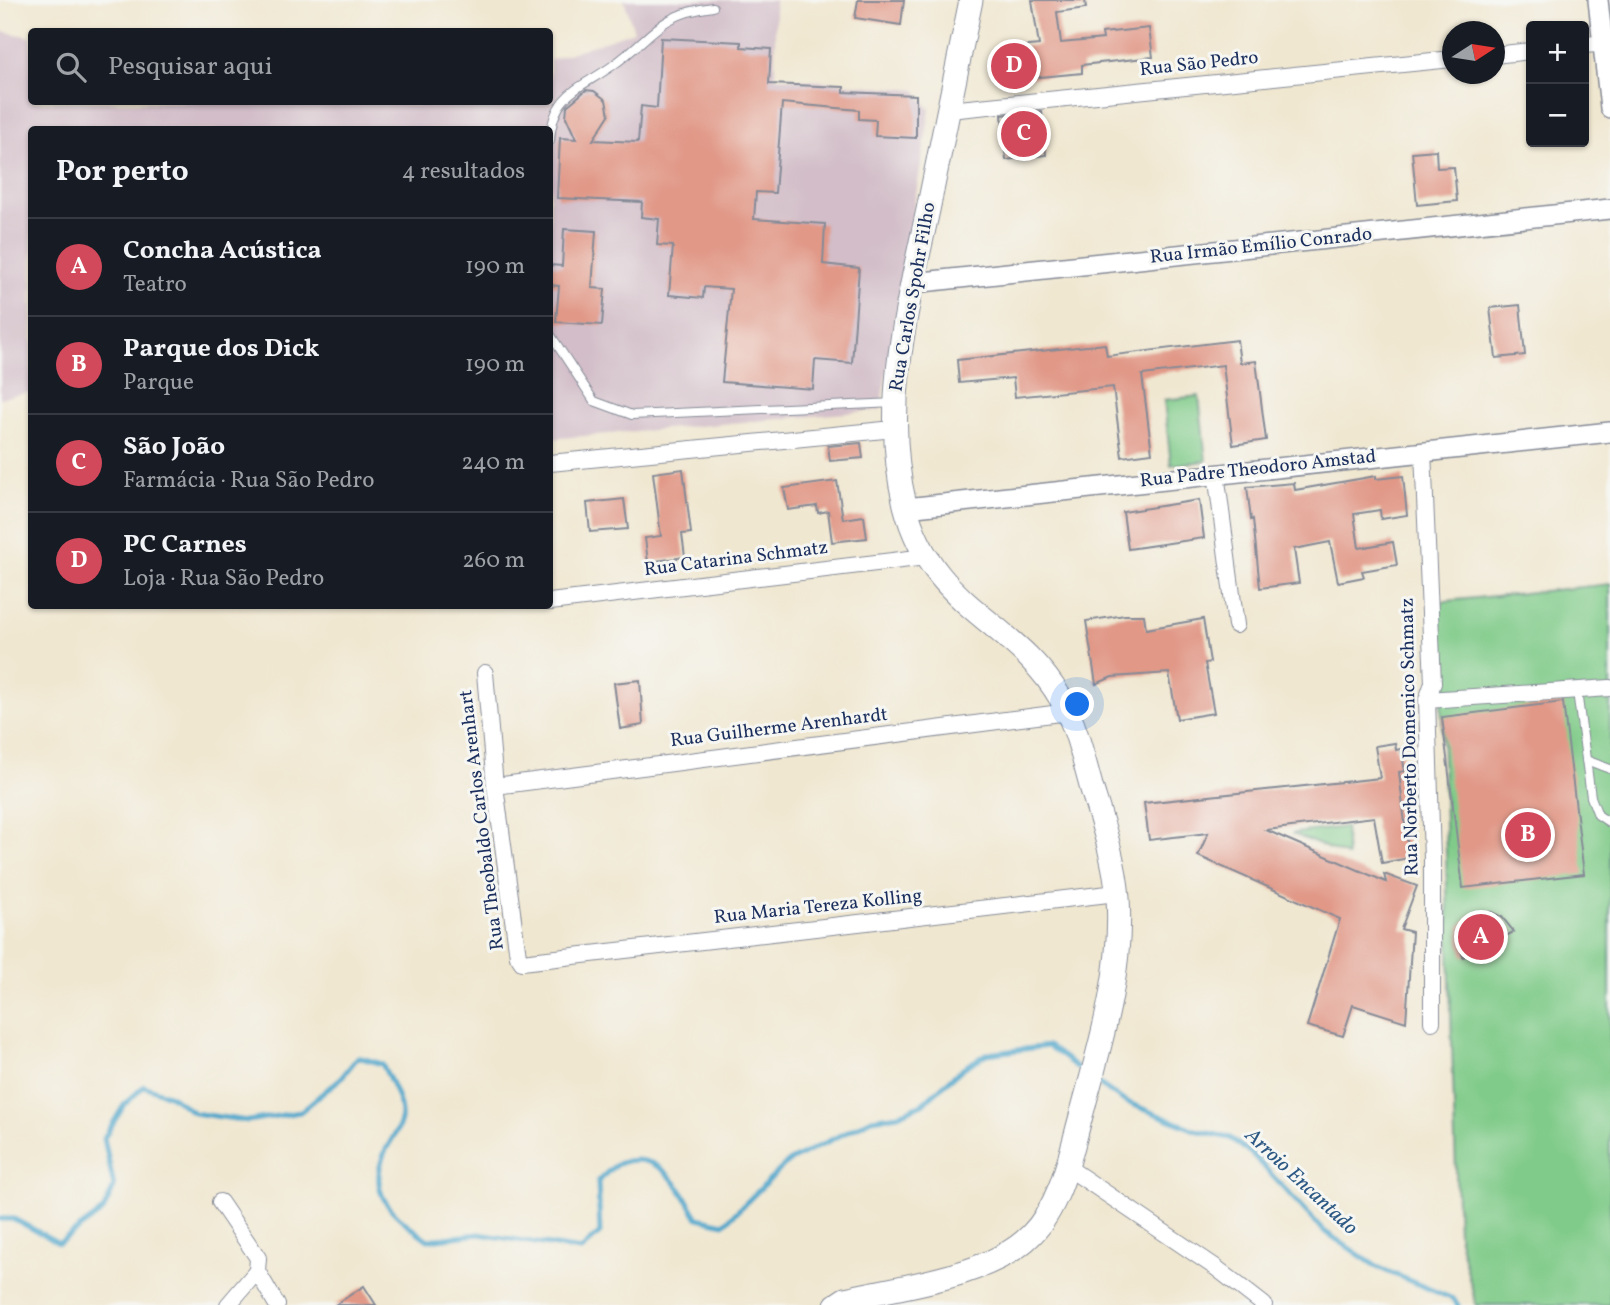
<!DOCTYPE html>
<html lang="pt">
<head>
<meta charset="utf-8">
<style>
  body { margin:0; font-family:Vollkorn,serif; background:#242831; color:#f1f3f6 }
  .controls { position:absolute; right:21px; top:21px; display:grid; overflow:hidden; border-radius:7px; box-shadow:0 2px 5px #0004 }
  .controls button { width:63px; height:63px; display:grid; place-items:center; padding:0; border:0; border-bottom:2px solid #363941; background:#171b24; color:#f1f3f6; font:35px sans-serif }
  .compass { position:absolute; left:1442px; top:21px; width:63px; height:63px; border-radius:50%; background:#171b24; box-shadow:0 2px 5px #0004; rotate:78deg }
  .you { position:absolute; left:1078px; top:705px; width:24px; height:24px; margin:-18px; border:5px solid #fff; border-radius:50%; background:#1a73e8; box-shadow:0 0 0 10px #1a73e833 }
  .badge { display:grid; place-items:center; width:46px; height:46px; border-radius:50%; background:#d1495b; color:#fff; font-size:23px; font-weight:700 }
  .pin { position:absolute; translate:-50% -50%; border:4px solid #fff; box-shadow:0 2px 7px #0006 }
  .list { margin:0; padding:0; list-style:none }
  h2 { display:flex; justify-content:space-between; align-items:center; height:91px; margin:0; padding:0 28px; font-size:30px }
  h2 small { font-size:23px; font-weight:400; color:#9ea1a6 }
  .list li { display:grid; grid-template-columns:46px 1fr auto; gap:21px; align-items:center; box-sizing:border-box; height:98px; padding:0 28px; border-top:2px solid #363941 }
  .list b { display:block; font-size:26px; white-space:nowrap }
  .list p { margin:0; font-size:23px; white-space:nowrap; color:#9ea1a6 }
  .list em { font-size:23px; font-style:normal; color:#9ea1a6 }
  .icon { flex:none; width:38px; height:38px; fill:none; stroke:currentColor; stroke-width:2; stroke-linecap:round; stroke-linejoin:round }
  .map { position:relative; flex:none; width:1610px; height:1305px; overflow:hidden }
  .search { position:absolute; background:#171b24; box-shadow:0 2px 5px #0004; left:28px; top:28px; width:525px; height:77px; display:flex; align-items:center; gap:18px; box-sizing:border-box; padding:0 24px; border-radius:7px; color:#9ea1a6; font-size:26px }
  .panel { position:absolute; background:#171b24; box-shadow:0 2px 5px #0004; left:28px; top:126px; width:525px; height:483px; border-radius:7px }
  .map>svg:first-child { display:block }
  .industrial { fill:#d2bdc8 }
  .green { fill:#80cb89; stroke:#4e7d74; stroke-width:2 }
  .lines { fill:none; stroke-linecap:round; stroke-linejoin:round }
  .stream { stroke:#4ca5ca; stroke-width:5 }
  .building { fill:#e19887 }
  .service-casing { stroke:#868b97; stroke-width:10 }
  .minor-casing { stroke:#868b97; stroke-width:18 }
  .tertiary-casing { stroke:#868b97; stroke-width:22 }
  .secondary-casing { stroke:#868b97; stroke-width:25 }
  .service { stroke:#fff; stroke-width:8 }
  .minor { stroke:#fff; stroke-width:16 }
  .tertiary { stroke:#fff; stroke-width:19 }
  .secondary { stroke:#fff; stroke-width:23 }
  .labels { text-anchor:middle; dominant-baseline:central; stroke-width:6; stroke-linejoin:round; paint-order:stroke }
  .street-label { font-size:19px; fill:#1b2f5e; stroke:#f6f6f2 }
  .water-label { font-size:21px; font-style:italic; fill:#2c5884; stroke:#f6f6f2 }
</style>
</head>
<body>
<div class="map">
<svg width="1610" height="1305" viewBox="0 0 1610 1305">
  <rect width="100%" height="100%" fill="#f6f6f2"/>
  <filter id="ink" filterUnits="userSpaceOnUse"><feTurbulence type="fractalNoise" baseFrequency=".0143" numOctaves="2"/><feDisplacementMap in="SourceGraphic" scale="14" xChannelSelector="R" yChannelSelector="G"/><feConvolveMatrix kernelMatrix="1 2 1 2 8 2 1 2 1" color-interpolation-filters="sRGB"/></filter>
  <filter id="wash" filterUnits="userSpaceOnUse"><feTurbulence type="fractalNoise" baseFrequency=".00686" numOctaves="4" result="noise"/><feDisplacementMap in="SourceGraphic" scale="28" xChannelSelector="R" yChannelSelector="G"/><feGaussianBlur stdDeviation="1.57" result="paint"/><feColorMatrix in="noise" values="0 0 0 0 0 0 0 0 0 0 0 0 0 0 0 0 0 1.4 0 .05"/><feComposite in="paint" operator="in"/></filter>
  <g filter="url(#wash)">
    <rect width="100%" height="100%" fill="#f0e7d0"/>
    <polygon class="industrial" points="624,0 775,0 775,77 916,90 930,110 880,410 550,439 550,130 32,130 31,392 0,398 0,31 31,37 32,102 391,102 416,106 429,102 550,102 550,60 634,31"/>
    <g class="green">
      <polygon points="1199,396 1206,461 1171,465 1164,400"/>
      <polygon points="1610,584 1610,1305 1476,1305 1458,1235 1438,602"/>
      <polygon points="1345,827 1347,856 1293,834 1295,833"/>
    </g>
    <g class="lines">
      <g class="stream">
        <polyline points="1095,1081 1124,1101 1195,1130 1230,1138 1252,1154 1324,1231 1377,1267 1453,1299 1458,1305"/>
        <path d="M0 1219H14L59 1243 103 1211 114 1187 104 1138 124 1105 144 1086 171 1096 194 1113 248 1121 300 1112 341 1078 358 1057 382 1064C390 1080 403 1102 401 1120 399 1131 388 1143 384 1154 366 1199 397 1216 428 1240L479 1234 581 1250 600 1233 598 1181C604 1176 612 1166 620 1163 660 1148 681 1190 698 1218L724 1224 788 1162 872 1119 898 1115 922 1104 963 1068 987 1054 1048 1046 1085 1073"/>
      </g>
    </g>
    <g id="blocks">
      <g class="building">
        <polygon points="858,0 904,0 901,25 855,18"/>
        <polygon points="1032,0 1085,0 1086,8 1057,12 1061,43 1103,39 1102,33 1149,28 1153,57 1082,65 1082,73 1007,80 1004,48 1039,45"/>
        <polygon points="661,38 741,42 741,47 771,49 769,84 844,87 844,92 916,95 916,138 875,136 876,120 859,119 859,110 782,103 775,193 756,192 754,219 825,224 823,264 859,268 852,363 815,360 813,389 722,382 731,289 704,287 703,298 669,295 673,246 657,245 659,219 641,217 642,202 557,198 560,138 576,139 566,117 567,106 586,90 594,91 606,100 609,115 593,140 638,142 641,106 657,108"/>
        <polygon points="1042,111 1046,155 1006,160 1002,115"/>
        <polygon points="1436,150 1437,168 1454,167 1457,201 1417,205 1412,152"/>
        <polygon points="564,229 596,231 592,288 605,289 602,325 556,322 559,286 550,285 550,265 562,266"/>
        <polygon points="1520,305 1525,355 1496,358 1490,308"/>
        <polygon points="1237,340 1240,363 1256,361 1266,440 1233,445 1223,365 1142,375 1152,453 1122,457 1113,387 1015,397 1013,378 959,383 957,360 1105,344 1107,356"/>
        <polygon points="861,443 863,458 830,461 828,446"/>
        <polygon points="683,469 691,533 682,534 685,557 648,562 645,538 661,536 653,473"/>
        <polygon points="1376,476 1376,479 1403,476 1407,515 1381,519 1380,510 1354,514 1359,548 1393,542 1397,565 1362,571 1364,577 1338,582 1330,542 1294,549 1299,583 1260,588 1253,519 1251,520 1247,487 1294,483 1295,490"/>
        <polygon points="837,481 843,519 864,516 867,538 832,542 828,511 818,513 817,506 788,510 784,488"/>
        <polygon points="624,499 628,529 590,532 587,503"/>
        <polygon points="1199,500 1204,538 1128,549 1123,512"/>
        <polygon points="1125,615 1144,615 1146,629 1203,619 1210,662 1205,663 1214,713 1177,719 1169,673 1112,677 1096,684 1086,621"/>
        <polygon points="640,680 643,725 620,729 614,683"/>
        <polygon points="1563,702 1584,874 1463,888 1442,717"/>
        <polygon points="1395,743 1396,750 1401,749 1405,771 1399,772 1409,858 1382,863 1374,817 1266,830 1386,882 1384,874 1417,886 1401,929 1412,932 1406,1022 1353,1005 1343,1036 1307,1026 1340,919 1198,856 1208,833 1149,840 1144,803 1380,778 1375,746"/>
        <polygon points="1491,912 1502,917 1514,932 1463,957 1459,941 1460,926 1469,916"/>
        <polygon points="364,1286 376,1305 335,1305"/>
      </g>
    </g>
  </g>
  <g filter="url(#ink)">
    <use href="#blocks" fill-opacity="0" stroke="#868b97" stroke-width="2"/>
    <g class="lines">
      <defs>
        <g id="service">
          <path d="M550 141C553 93 578 90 612 66 653 37 657 14 713 7"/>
          <polyline points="550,334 594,401 632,415 895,403"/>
          <polyline points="1577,691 1591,797 1598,815 1610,823"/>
          <polyline points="1586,760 1610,769"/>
        </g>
        <g id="minor">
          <polyline points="1584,45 1610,43"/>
          <polyline points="1494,55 1531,51"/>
          <polyline points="949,110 1452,59"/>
          <polyline points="1423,451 1433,683 1427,700 1432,859 1432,1022"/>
          <polyline points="550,463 894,429"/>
          <polyline points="1216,473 1236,625"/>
          <polyline points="550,602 926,557"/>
          <polyline points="485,673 495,786 518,956 522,962 1117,893"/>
          <polyline points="1427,700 1610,688"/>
          <polyline points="495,786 1068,712"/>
          <polyline points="1067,1167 1215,1267 1264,1305"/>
          <polyline points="220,1202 258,1258 257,1271 277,1305"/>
          <polyline points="228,1305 257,1271"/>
        </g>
        <g id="tertiary">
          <polyline points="1598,0 1610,108"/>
          <polyline points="913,283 1610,209"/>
          <polyline points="906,508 1610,432"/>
        </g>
        <path id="secondary" d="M836 1305 845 1299C901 1286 990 1277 1031 1235 1061 1205 1070 1155 1081 1116 1100 1045 1123 972 1118 898 1115 860 1102 822 1091 786 1083 757 1076 725 1061 699 1016 620 931 609 905 505 881 407 907 307 928 210 943 140 957 70 971 0"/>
      </defs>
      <use href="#service" class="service-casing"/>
      <use href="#minor" class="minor-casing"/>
      <use href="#tertiary" class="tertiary-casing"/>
      <use href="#secondary" class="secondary-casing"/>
      <use href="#service" class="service"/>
      <use href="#minor" class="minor"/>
      <use href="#tertiary" class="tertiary"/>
      <use href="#secondary" class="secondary"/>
    </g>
  </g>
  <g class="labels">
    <g class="street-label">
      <text transform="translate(1199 64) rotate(-6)">Rua São Pedro</text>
      <text transform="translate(1261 246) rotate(-6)">Rua Irmão Emílio Conrado</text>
      <text transform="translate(913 297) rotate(-80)">Rua Carlos Spohr Filho</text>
      <text transform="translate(1258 469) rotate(-6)">Rua Padre Theodoro Amstad</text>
      <text transform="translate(736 559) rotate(-7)">Rua Catarina Schmatz</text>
      <text transform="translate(779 728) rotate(-7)">Rua Guilherme Arenhardt</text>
      <text transform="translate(1410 737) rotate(-91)">Rua Norberto Domenico Schmatz</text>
      <text transform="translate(482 820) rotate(-97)">Rua Theobaldo Carlos Arenhart</text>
      <text transform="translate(818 907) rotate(-6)">Rua Maria Tereza Kolling</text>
    </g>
    <g class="water-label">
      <text transform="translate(1301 1182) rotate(43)">Arroio Encantado</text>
    </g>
  </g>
</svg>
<div class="controls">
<button>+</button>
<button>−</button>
</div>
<svg class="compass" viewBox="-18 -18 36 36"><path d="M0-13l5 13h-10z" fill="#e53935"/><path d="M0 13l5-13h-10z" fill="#9ea1a6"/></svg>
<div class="you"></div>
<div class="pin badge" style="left:1481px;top:937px">A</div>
<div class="pin badge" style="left:1528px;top:835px">B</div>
<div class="pin badge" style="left:1024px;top:134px">C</div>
<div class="pin badge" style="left:1014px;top:66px">D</div>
<div class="search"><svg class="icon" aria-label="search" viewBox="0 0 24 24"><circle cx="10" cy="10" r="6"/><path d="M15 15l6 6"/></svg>Pesquisar aqui</div>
<section class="panel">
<h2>Por perto<small>4 resultados</small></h2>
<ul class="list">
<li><span class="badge">A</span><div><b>Concha Acústica</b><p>Teatro</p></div><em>190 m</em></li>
<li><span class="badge">B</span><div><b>Parque dos Dick</b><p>Parque</p></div><em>190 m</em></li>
<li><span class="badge">C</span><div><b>São João</b><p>Farmácia · Rua São Pedro</p></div><em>240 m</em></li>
<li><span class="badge">D</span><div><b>PC Carnes</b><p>Loja · Rua São Pedro</p></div><em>260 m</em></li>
</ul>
</section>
</div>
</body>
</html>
